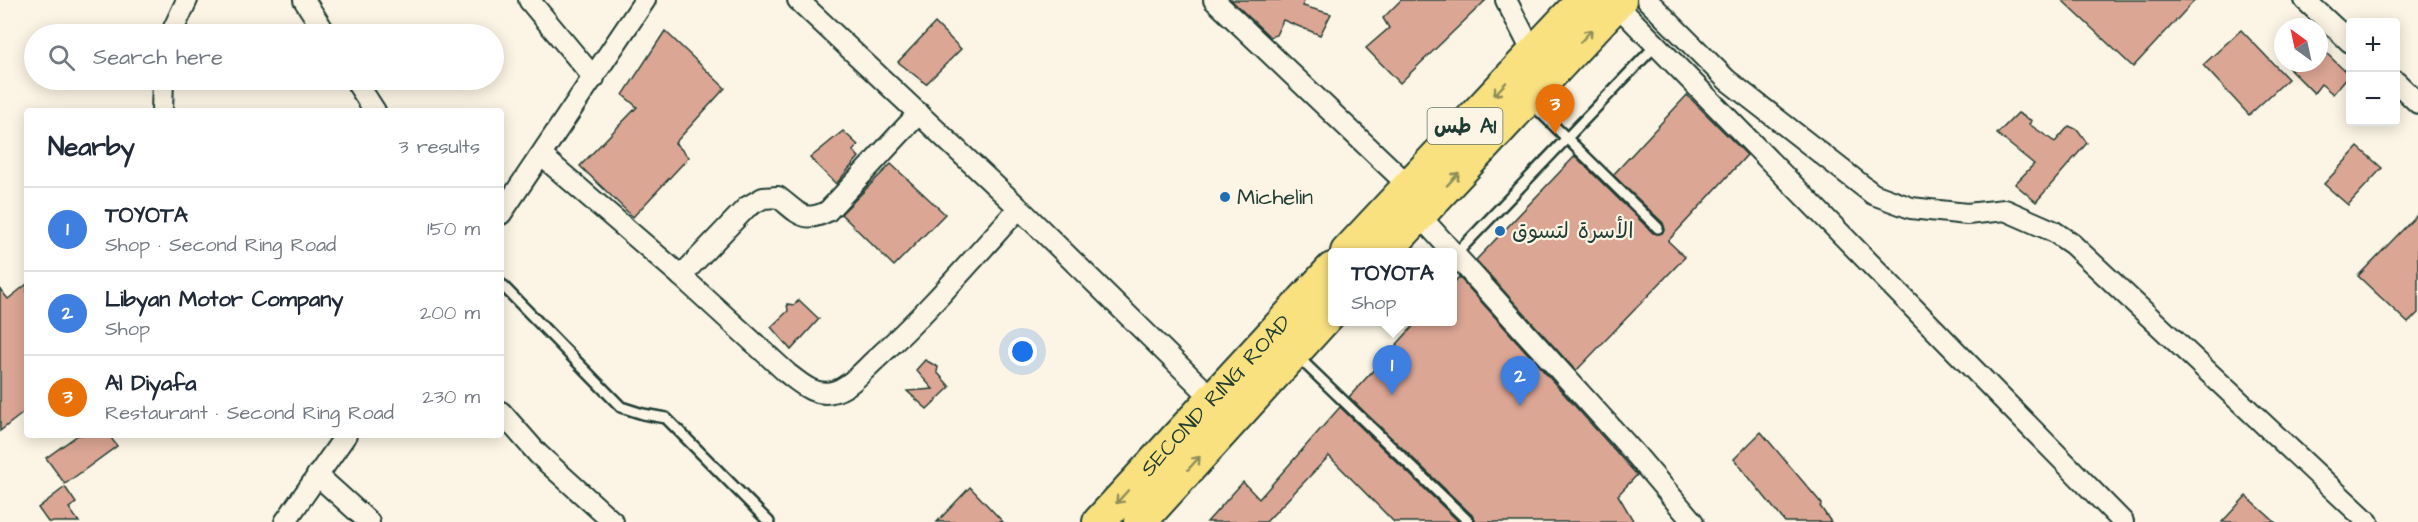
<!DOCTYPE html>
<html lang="en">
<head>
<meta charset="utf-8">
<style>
  body { margin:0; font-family:"Architects Daughter","Playpen Sans Arabic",sans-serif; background:#f6f6f7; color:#1f2937 }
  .controls { position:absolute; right:18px; top:18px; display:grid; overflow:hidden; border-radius:6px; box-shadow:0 3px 15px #0003 }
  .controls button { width:54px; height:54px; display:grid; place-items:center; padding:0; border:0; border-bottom:2px solid #e0e1e3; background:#fff; color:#1f2937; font:30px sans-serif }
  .compass { position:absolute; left:2274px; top:18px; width:54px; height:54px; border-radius:50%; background:#fff; box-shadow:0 3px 15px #0003; rotate:327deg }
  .you { position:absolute; left:1023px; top:352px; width:21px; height:21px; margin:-15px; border:4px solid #fff; border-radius:50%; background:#1a73e8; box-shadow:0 0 0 9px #1a73e833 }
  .badge { display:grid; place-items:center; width:39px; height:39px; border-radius:50%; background:#1f6fb2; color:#fff; font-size:20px; font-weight:700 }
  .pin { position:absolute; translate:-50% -50px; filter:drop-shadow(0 2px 3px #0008) }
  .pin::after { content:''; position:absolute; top:32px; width:21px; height:18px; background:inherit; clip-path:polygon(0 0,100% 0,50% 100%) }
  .popup { position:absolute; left:1328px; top:248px; width:129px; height:78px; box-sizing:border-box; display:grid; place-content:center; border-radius:6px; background:#fff; filter:drop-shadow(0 2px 4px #0005); font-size:20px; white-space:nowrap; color:#747a83 }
  .popup b { font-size:22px; color:#1f2937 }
  .popup::after { content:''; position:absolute; left:50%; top:100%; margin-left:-12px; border:12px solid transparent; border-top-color:#fff }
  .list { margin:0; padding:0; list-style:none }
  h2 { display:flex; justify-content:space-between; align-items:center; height:78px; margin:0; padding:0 24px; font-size:26px }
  h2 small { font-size:20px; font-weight:400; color:#747a83 }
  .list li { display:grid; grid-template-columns:39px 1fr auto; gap:18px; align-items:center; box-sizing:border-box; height:84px; padding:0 24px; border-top:2px solid #e0e1e3 }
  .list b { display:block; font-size:22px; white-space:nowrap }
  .list p { margin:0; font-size:20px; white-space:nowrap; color:#747a83 }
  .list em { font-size:20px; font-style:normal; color:#747a83 }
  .icon { flex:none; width:33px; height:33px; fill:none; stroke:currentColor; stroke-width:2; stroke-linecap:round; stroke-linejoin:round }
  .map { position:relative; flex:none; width:2418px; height:522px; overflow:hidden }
  .search { position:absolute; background:#fff; box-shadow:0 3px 15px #0003; left:24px; top:24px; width:480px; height:66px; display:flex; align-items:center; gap:15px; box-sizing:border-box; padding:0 21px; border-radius:33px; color:#747a83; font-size:22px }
  .panel { position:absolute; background:#fff; box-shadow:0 3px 15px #0003; left:24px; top:108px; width:480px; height:330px; border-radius:6px }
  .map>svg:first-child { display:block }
  .building { fill:#dca694; stroke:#1f3d34; stroke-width:1.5 }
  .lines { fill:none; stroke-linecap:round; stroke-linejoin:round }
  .service-casing { stroke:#1f3d34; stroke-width:14 }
  .minor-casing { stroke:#1f3d34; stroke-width:24 }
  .trunk-casing { stroke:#1f3d34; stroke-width:36 }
  .service { stroke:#fcf5e5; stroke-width:9 }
  .minor { stroke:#fcf5e5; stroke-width:20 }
  .trunk { stroke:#fae180; stroke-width:32 }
  .oneway { stroke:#8c8f5a }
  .poi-dot { fill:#1f6fb2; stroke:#fcf5e5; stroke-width:2 }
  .labels { text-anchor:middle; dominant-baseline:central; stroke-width:4.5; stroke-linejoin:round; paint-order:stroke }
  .shield { fill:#fcf5e5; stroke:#617469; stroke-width:1.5 }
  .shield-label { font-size:21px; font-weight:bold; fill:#1f3d34 }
  .poi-label { font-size:22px; fill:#1f3d34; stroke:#fcf5e5; text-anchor:start }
  .street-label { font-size:22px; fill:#1f3d34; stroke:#fcf5e5 }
</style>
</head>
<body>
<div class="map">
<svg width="2418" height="522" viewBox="0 0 2418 522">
  <rect width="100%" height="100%" fill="#fcf5e5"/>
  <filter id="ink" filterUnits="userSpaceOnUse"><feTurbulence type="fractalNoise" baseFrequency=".0167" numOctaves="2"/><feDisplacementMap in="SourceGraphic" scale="12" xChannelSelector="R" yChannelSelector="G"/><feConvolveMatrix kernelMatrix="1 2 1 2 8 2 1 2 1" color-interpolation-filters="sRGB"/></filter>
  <g filter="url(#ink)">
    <g class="building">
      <polygon points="1231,0 1304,0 1303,6 1331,14 1320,35 1283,20 1276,35 1270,37"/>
      <polygon points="1401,0 1486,0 1400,83 1366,48 1389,28 1383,18"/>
      <polygon points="2062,0 2195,0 2133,67"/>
      <polygon points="935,23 961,49 926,84 898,62"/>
      <polygon points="2241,30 2288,79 2249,115 2203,65"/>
      <polygon points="665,31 725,88 675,143 689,157 633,217 580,166 637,107 623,95"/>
      <polygon points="2319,46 2349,75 2333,94 2321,84 2314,93 2284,63 2319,63"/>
      <polygon points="1687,95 1747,155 1668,241 1685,257 1576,371 1476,260 1575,156 1653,233 1662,233 1665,229 1663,223 1613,175"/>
      <polygon points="2018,113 2032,121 2029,124 2055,142 2069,126 2078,130 2087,143 2036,202 2015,184 2034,164 1997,134"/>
      <polygon points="843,131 858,145 853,151 859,157 836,184 810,158"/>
      <polygon points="2358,147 2382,168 2348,205 2324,184"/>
      <polygon points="891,164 945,214 894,266 841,214"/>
      <polygon points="2418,214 2418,313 2408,323 2358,276"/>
      <polygon points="1459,277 1637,475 1618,495 1634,522 1476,522 1474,517 1349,397 1418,321 1452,321 1452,285"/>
      <polygon points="27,284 27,410 0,431 0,289 8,299"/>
      <polygon points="799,300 819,319 791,350 771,327 788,311 787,304 794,305"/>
      <polygon points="925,360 938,367 937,372 950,387 927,409 907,391 933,389 916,370"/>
      <polygon points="1340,407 1459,522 1394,522 1329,456 1266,522 1207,522 1243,482 1259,499"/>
      <polygon points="1761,432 1822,504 1820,506 1831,522 1785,522 1734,459"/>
      <polygon points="78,435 109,435 117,446 65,484 46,458"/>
      <polygon points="65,487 76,503 69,508 79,522 48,522 38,508"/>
      <polygon points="970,487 1003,522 937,522"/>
      <polygon points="2246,496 2275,522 2222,522"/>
    </g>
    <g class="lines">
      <defs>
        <g id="service">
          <polyline points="1531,103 1658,228"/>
          <polyline points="1455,255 1656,45"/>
          <polyline points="501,284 621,407 643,414 666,418 769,522"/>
          <polyline points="1298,357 1469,522"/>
        </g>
        <g id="minor">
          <polyline points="304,0 326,34"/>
          <polyline points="529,0 594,78"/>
          <polyline points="798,0 1019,208 1212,398"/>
          <polyline points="1214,0 1409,186"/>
          <polyline points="1506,0 1533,53"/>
          <polyline points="1647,0 1727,80 1873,194 1911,208 1967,214 2005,210 2053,231 2072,244 2368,522"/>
          <polyline points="2305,0 2350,42"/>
          <polyline points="1616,4 2123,522"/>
          <polyline points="171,34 187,0"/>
          <polyline points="355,80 375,111"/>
          <polyline points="2396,82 2418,103"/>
          <polyline points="162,111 163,80"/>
          <path d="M542 156 681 276 787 373C801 384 816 398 836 391 851 386 864 370 875 360 927 313 972 260 1019 208"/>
          <polyline points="501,214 645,0"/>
          <polyline points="1419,215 1637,456 1693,522"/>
          <path d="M681 276 747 207 763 198 778 197C798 212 803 224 828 211L919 113"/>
          <polyline points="501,412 538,454 613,522"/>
          <polyline points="317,475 369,522"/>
          <polyline points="285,522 346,435"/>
        </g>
        <g id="trunk">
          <polyline points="1347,252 1583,0"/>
          <polyline points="1385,252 1620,0"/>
          <path id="s1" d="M1099 522 1332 269"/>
          <polyline points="1140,522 1332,311"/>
        </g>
      </defs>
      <use href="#service" class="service-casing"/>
      <use href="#minor" class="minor-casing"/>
      <use href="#trunk" class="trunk-casing"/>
      <use href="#service" class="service"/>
      <use href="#minor" class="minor"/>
      <use href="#trunk" class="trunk"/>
    </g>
    <defs><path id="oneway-shaft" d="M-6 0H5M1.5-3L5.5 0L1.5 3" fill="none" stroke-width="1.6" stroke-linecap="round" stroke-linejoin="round" transform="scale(1.5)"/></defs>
    <g class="oneway">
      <use href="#oneway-shaft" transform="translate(1586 36) rotate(-47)"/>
      <use href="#oneway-shaft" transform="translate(1500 89) rotate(133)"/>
      <use href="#oneway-shaft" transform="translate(1453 179) rotate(-47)"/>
      <use href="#oneway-shaft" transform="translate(1194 463) rotate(-48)"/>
      <use href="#oneway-shaft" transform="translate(1122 497) rotate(132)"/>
    </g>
  </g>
  <g class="poi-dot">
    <circle cx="1225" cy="197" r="6"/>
    <circle cx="1500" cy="231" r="6"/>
  </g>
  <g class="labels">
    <rect class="shield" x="1427.5" y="108" width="75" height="36" rx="4.5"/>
    <g class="shield-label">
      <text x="1465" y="126">طس A1</text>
    </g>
    <g class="poi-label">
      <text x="1237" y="197">Michelin</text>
      <text x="1512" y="231">الأسرة لتسوق</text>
    </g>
    <g class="street-label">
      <text stroke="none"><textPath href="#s1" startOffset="172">SECOND RING ROAD</textPath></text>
    </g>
  </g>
</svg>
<div class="controls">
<button>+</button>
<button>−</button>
</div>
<svg class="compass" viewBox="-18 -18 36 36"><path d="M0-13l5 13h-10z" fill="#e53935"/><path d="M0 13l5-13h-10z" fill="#747a83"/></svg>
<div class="you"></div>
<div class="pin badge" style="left:1392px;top:395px;background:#3f7fe0">1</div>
<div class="popup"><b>TOYOTA</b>Shop</div>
<div class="pin badge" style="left:1520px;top:406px;background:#3f7fe0">2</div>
<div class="pin badge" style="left:1555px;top:134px;background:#e8710a">3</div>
<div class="search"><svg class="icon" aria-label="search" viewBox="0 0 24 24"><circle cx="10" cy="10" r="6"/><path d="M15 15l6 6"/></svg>Search here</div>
<section class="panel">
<h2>Nearby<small>3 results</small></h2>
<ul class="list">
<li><span class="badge" style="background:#3f7fe0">1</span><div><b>TOYOTA</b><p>Shop · Second Ring Road</p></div><em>150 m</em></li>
<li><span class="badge" style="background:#3f7fe0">2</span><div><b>Libyan Motor Company</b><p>Shop</p></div><em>200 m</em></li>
<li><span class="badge" style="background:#e8710a">3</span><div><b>Al Diyafa</b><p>Restaurant · Second Ring Road</p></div><em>230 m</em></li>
</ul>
</section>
</div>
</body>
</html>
